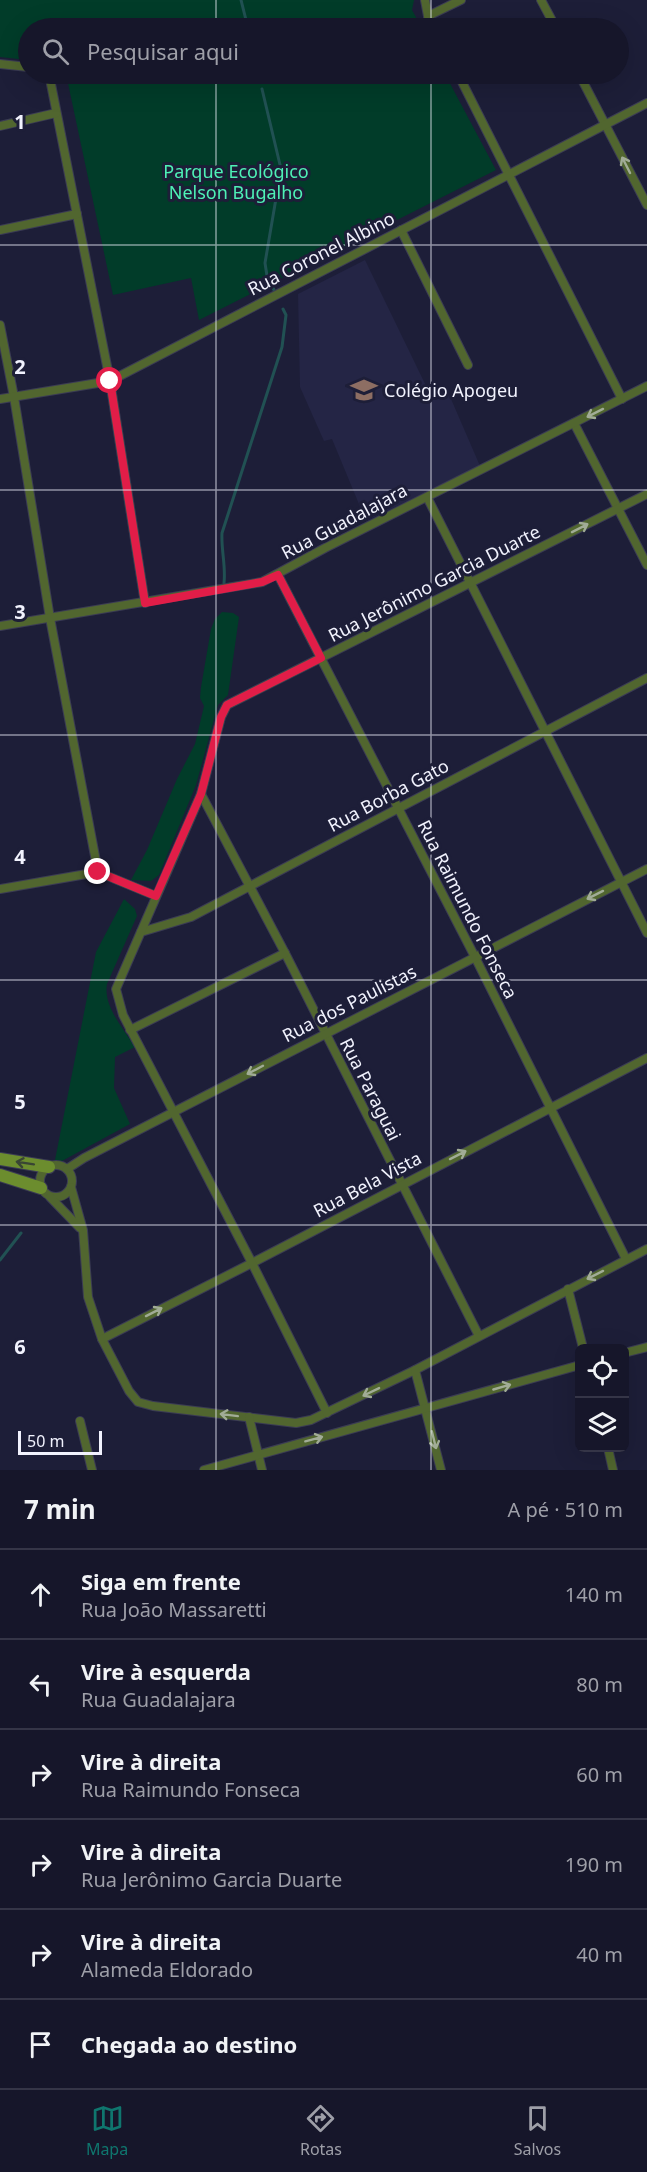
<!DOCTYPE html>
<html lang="pt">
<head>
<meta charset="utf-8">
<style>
  body { margin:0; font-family:"Noto Sans",sans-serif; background:#1f1f32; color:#f1f3f6 }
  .controls { position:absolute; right:18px; bottom:18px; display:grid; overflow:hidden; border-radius:9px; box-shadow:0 6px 24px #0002 }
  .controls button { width:54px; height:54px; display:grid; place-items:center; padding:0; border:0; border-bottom:2px solid #353547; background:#16162a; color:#f1f3f6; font:30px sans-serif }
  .scale { position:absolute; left:18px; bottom:15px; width:84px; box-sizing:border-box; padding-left:6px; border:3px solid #f1f2fd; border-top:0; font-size:16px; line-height:21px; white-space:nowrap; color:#f1f2fd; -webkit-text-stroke:4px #1d1e38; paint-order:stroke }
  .stop { position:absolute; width:18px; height:18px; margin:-14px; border:4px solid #e11d48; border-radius:50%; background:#fff }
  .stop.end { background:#e11d48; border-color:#fff; box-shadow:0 2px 6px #0008 }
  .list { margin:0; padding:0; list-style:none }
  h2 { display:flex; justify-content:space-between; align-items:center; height:78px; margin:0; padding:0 24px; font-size:26px }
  h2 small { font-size:20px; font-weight:400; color:#9e9fa8 }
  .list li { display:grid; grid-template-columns:39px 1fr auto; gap:18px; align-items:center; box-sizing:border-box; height:90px; padding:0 24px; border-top:2px solid #353547 }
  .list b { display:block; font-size:22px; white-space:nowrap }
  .list p { margin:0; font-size:20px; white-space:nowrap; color:#9e9fa8 }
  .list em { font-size:20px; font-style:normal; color:#9e9fa8 }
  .icon { flex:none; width:33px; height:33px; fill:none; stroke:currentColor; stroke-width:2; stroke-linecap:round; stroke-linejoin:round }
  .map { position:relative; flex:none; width:647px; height:1470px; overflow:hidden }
  .search { position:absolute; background:#16162a; box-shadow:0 6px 24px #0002; left:18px; right:18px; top:18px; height:66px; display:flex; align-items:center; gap:15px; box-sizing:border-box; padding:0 21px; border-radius:33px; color:#9e9fa8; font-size:22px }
  .sheet { height:618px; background:#16162a }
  nav { display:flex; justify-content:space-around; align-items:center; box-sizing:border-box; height:84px; border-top:2px solid #353547; background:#16162a; font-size:16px; color:#9e9fa8 }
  nav a { display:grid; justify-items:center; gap:3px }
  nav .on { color:#0f766e }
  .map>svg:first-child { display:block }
  .built { fill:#242545 }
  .green { fill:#013c29 }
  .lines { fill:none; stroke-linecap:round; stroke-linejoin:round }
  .stream { stroke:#215153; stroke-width:3 }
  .street-casing { stroke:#3b3c54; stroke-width:10 }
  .secondary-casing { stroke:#3b3c54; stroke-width:14 }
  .street { stroke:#51662f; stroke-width:8 }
  .secondary { stroke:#6c8d2e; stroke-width:12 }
  .oneway { stroke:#a1ac96 }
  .oneway2 { stroke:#394534 }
  .route { stroke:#e11d48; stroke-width:8 }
  .grid { fill:none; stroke:#f1f2fd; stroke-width:1.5; stroke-opacity:0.55 }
  .labels { text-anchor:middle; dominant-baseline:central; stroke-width:6; stroke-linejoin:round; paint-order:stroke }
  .park-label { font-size:18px; fill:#4ef1b6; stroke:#1d1e38 }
  .street-label { font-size:18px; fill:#f1f2fd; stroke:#1d1e38 }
  .poi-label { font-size:18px; fill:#f1f2fd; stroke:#1d1e38; text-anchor:start }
  .grid-label { font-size:20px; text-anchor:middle; font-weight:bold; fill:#f1f2fd; stroke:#1d1e38; stroke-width:6; stroke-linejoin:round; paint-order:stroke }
</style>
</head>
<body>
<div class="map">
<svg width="647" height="1470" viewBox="0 0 647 1470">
  <rect width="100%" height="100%" fill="#1d1e38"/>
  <polygon class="built" points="365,260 429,392 445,385 480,466 366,521 332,439 324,441 300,387 298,294"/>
  <g class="green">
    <polygon points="0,0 414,0 412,10 422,28 28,28 28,60 0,57"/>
    <polygon points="66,74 445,74 496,170 199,320 191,278 113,295"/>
    <polygon points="222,612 233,613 239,617 228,695 218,705 196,785 159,875 151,881 131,880 147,850 177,779 195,744 204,706 200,698 201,687 211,629 215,619"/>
    <path d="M124 899 135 909 137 916 107 984C103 1006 123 1028 135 1047L115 1057 114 1088 130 1124 62 1161 55 1160 96 952Z"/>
  </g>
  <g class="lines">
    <g class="stream">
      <polyline points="241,0 248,28"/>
      <polyline points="259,74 260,78"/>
      <polyline points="262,89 281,169 265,263 267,276 274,290"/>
      <path d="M224 583C226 566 221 550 222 533L282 347 286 315 283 309"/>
      <polyline points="0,1260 21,1233"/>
    </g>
    <defs>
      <g id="street">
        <polyline points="425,0 428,16 435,28"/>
        <polyline points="541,0 556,28"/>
        <polyline points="428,16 461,0"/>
        <polyline points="0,64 28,67"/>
        <polyline points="49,74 110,381 145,603"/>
        <polyline points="458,74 622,399"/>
        <polyline points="579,74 647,205"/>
        <polyline points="0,126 56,113"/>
        <polyline points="0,230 77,214"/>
        <polyline points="401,230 468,365"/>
        <polyline points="0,325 14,397 50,618 98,872"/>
        <polyline points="0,399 110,381 647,103"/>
        <polyline points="574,423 647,565"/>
        <polyline points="427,497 647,933"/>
        <polyline points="278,575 475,957 626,1259"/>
        <polyline points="0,626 262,582 325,548 647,386"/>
        <polyline points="201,794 285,953 479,1336"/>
        <polyline points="0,889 98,872 156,896"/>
        <polyline points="141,932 191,917 647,678"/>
        <polyline points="130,1030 285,953"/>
        <circle cx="56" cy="1181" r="16"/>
        <polyline points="67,1169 84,1158 647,869"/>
        <polyline points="71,1187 83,1230 88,1297 102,1339 129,1391 138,1402 153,1406 296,1423 311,1420 415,1370 647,1249"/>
        <polyline points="50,1197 80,1228"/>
        <polyline points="568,1289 583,1348"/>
        <polyline points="102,1339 252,1263 647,1058"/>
        <polyline points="624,1353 647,1347"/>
        <polyline points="415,1370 441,1470"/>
        <polyline points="327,1413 252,1263 123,1015 116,989 201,794 221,717 227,705 647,494"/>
        <polyline points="249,1417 262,1470"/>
        <polyline points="80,1421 92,1470"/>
        <polyline points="608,1448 613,1470"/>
        <polyline points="204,1470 580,1365"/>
      </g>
      <g id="secondary">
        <polyline points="0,1159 49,1167"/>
        <polyline points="0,1175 41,1188"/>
      </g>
    </defs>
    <use href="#street" class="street-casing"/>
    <use href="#secondary" class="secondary-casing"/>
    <use href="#street" class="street"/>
    <use href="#secondary" class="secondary"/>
  </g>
  <defs><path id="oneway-shaft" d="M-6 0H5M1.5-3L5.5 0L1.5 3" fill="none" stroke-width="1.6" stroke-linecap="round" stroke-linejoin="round" transform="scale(1.5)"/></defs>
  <g class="oneway">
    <use href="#oneway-shaft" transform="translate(626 165) rotate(-117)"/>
    <use href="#oneway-shaft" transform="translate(595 413) rotate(153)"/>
    <use href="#oneway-shaft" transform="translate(580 528) rotate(-27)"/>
    <use href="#oneway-shaft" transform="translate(595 895) rotate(153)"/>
    <use href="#oneway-shaft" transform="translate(255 1070) rotate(152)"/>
    <use href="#oneway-shaft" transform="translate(458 1155) rotate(-27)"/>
    <use href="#oneway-shaft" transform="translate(595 1275) rotate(153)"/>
    <use href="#oneway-shaft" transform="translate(154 1312) rotate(-27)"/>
    <use href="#oneway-shaft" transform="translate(502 1387) rotate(-16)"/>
    <use href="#oneway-shaft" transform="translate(371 1392) rotate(154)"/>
    <use href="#oneway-shaft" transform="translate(229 1415) rotate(-173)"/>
    <use href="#oneway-shaft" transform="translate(314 1439) rotate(-15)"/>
    <use href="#oneway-shaft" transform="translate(434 1440) rotate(76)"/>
  </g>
  <use class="oneway2" href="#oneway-shaft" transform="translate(25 1163) rotate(-171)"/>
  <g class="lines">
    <polyline class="route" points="98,872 156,896 201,794 221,717 227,705 321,658 278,575 262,582 145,603 110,381"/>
  </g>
  <path class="grid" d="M216 0V28M431 0V28M216 74V1470M431 74V1470M0 245H647M0 490H647M0 735H647M0 980H647M0 1225H647"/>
  <defs>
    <symbol id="school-bare" viewBox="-9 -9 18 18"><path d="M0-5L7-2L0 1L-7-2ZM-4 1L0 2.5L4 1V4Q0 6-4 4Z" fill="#8d6e63" stroke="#1d1e38" stroke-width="2.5" paint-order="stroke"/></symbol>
  </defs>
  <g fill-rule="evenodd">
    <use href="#school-bare" x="345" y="371" width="38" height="38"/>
  </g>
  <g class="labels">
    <g class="park-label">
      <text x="236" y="171">Parque Ecológico<tspan x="236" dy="21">Nelson Bugalho</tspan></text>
    </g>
    <g class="street-label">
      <text transform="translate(321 253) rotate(-27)">Rua Coronel Albino</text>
      <text transform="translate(344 521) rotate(-28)">Rua Guadalajara</text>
      <text transform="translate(434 583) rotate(-27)">Rua Jerônimo Garcia Duarte</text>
      <text transform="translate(388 795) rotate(-28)">Rua Borba Gato</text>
      <text transform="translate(468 909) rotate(63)">Rua Raimundo Fonseca</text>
      <text transform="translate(349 1003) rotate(-27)">Rua dos Paulistas</text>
      <text transform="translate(371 1089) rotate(63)">Rua Paraguai</text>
      <text transform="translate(367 1184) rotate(-28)">Rua Bela Vista</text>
    </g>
    <g class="poi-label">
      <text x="384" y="390">Colégio Apogeu</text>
    </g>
  </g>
  <g class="grid-label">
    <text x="20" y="129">1</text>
    <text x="20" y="374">2</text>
    <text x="20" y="619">3</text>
    <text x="20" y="864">4</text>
    <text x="20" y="1109">5</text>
    <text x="20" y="1354">6</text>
  </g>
</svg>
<div class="controls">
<button><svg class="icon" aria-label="locate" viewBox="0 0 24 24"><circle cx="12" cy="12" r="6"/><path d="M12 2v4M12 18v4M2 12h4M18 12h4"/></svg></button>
<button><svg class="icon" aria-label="layers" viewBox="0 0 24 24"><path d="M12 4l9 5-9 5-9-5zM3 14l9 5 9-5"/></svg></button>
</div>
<div class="scale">50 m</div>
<div class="stop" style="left:110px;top:381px"></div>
<div class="stop end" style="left:98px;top:872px"></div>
<div class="search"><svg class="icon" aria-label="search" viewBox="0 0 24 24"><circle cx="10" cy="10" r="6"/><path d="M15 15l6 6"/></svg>Pesquisar aqui</div>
</div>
<section class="sheet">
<h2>7 min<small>A pé · 510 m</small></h2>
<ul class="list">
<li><svg class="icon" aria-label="ahead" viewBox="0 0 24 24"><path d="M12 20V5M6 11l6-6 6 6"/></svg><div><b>Siga em frente</b><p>Rua João Massaretti</p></div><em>140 m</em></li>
<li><svg class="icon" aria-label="left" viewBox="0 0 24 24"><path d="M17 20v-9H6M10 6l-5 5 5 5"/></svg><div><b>Vire à esquerda</b><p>Rua Guadalajara</p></div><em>80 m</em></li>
<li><svg class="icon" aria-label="right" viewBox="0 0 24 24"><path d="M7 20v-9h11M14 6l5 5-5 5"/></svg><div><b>Vire à direita</b><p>Rua Raimundo Fonseca</p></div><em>60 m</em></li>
<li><svg class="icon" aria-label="right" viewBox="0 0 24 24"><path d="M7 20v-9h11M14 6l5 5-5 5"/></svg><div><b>Vire à direita</b><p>Rua Jerônimo Garcia Duarte</p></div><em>190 m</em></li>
<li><svg class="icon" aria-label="right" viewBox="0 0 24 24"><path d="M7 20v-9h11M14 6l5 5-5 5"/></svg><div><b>Vire à direita</b><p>Alameda Eldorado</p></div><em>40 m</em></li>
<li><svg class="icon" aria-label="arrive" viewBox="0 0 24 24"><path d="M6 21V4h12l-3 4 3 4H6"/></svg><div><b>Chegada ao destino</b></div></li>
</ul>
</section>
<nav>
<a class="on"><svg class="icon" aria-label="map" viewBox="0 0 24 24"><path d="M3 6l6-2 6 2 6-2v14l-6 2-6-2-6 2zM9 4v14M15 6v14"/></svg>Mapa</a>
<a><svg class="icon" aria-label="directions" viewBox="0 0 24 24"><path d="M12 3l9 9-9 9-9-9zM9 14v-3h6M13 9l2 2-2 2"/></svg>Rotas</a>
<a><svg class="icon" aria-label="saved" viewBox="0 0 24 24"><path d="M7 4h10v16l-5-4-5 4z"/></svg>Salvos</a>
</nav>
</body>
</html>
